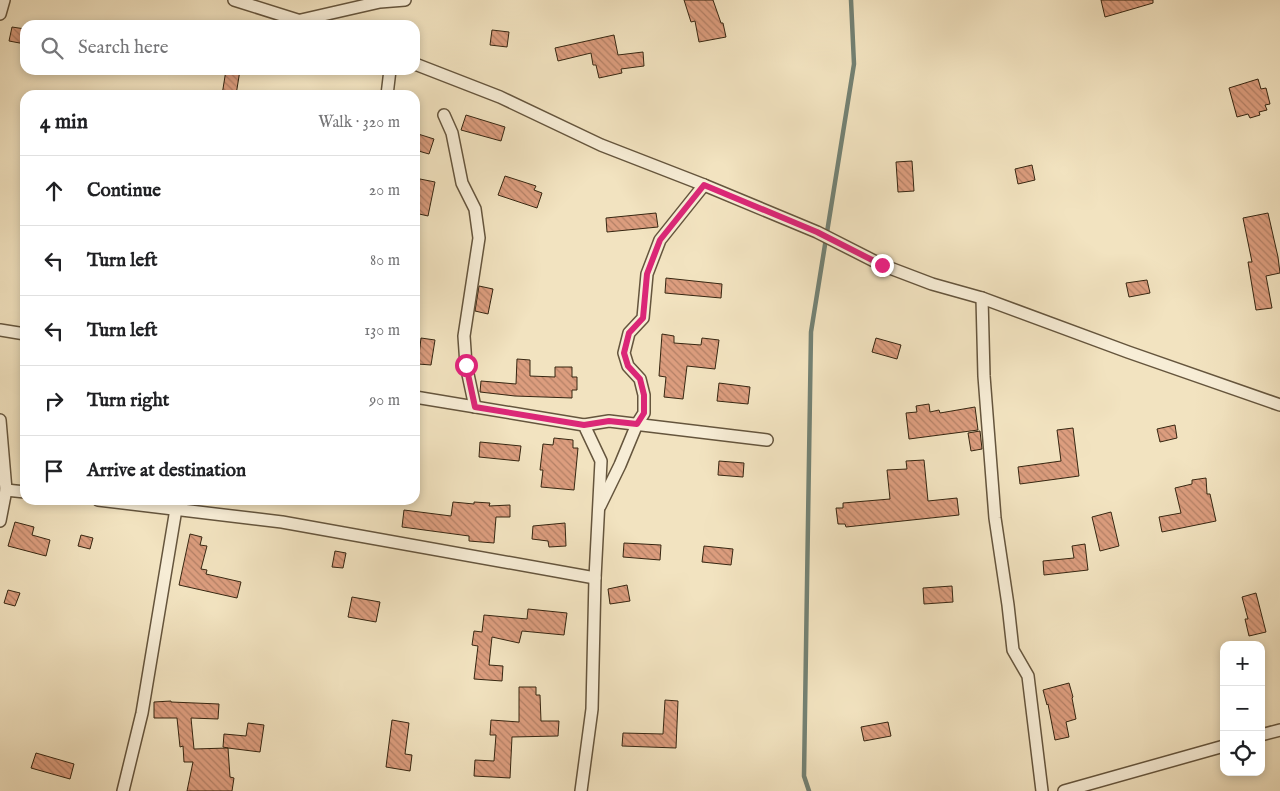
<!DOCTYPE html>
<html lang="en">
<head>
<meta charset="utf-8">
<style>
  body { margin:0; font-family:"IM FELL English",serif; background:#f2f2f2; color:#202124 }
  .controls { position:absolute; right:15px; bottom:15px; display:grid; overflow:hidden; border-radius:10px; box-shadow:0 2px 8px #0003 }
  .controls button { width:45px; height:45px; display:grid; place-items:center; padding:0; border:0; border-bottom:1px solid #e0e0e0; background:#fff; color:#202124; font:25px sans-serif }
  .stop { position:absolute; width:15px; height:15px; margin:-11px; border:4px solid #db2777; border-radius:50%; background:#fff }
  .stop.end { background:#db2777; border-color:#fff; box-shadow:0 1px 5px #0008 }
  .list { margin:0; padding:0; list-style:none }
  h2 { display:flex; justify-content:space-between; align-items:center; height:65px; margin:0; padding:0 20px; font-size:21px }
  h2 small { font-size:16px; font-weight:400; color:#757577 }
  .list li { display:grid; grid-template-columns:32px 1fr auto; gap:15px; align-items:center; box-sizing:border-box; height:70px; padding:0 20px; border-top:1px solid #e0e0e0 }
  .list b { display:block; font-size:19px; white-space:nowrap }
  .list em { font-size:16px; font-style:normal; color:#757577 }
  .icon { flex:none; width:28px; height:28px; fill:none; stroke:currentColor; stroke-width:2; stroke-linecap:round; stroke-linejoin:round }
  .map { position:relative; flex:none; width:1280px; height:791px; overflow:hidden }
  .search { position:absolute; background:#fff; box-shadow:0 2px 8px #0003; left:20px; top:20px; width:400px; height:55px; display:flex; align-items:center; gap:12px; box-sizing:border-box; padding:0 18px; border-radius:15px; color:#757577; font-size:19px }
  .panel { position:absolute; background:#fff; box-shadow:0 2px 8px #0003; left:20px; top:90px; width:400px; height:415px; border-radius:15px }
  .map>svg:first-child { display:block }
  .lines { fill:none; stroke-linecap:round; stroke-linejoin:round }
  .stream { stroke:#738173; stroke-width:4.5 }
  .building { fill:url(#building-back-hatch); stroke:#362611 }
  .street-casing { stroke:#65553d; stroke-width:14 }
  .street { stroke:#f7edd6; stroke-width:11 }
  .route { stroke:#db2777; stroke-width:6 }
</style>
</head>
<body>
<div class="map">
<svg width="1280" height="791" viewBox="0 0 1280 791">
  <defs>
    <pattern id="building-back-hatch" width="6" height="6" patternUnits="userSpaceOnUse" patternTransform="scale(1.25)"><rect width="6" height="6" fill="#dc9d7e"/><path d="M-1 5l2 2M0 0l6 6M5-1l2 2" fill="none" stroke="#b38066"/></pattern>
  </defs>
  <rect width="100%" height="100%" fill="#f2e3c0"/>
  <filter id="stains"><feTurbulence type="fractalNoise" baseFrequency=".004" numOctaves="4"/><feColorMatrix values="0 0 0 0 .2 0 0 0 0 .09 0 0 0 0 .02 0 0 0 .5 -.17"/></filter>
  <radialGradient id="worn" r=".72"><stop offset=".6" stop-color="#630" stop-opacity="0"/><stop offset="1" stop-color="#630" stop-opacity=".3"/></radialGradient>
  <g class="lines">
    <polyline class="stream" points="809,791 804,776 811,332 854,64 851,0"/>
  </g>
  <g class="building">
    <polygon points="684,0 713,0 721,23 723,23 726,37 699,42 695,21 691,22"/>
    <polygon points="1101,0 1153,0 1153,3 1105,17"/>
    <polygon points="12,27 25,29 25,44 9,41"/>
    <polygon points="492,30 509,32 507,47 490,45"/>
    <polygon points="614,35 618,55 643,52 644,66 621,69 622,73 599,78 596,65 593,65 591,53 558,61 555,48"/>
    <polygon points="226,70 240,70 236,95 222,95"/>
    <polygon points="1258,79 1261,89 1266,88 1270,104 1265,105 1267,110 1259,112 1260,115 1250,118 1248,114 1237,117 1229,88"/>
    <polygon points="466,115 505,127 501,141 461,130"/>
    <polygon points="415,133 434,139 429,154 415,150"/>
    <polygon points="912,161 914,191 898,192 896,162"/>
    <polygon points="1032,165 1035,180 1018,184 1015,169"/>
    <polygon points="505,176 536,186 534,190 542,193 537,208 498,195"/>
    <polygon points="415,178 435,182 428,216 415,213"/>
    <polygon points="656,213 658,227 607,232 606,218"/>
    <polygon points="1268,213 1278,257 1280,273 1266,276 1272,308 1256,310 1248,262 1252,262 1243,218"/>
    <polygon points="666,278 722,284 721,298 665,293"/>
    <polygon points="1147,280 1150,293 1129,297 1126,283"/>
    <polygon points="479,286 493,289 488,314 475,311"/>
    <polygon points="662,334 674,336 674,343 701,345 702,338 719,340 715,369 687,366 683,399 664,397 666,377 659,376"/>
    <polygon points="421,338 435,340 431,365 418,364"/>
    <polygon points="876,338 901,345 897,359 872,352"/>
    <polygon points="517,359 530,360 530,376 555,377 555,367 572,367 572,377 577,377 577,390 572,390 572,398 515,396 480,392 481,381 516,384"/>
    <polygon points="719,383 750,387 748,404 717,401"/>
    <polygon points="929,404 930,412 939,410 940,413 975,407 978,430 909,439 906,413 917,412 916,406"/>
    <polygon points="1175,425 1177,438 1160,442 1157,429"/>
    <polygon points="1073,428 1079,476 1020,484 1018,467 1061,461 1057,430"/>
    <polygon points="980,431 982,449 971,451 968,433"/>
    <polygon points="554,438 573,440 573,448 578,448 574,490 541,487 543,470 540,470 543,444 553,445"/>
    <polygon points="480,442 521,446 519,461 479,457"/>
    <polygon points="924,460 928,501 957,498 959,515 846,527 845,524 838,524 836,508 843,508 843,503 890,499 887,470 907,469 906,461"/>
    <polygon points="719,461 744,463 743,477 718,475"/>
    <polygon points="1206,478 1207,494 1210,494 1216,521 1162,532 1159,517 1181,513 1175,488 1192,484 1192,480"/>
    <polygon points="453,502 474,504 474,502 490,503 489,506 510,505 510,517 496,517 494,543 469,541 469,536 402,527 404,510 451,516"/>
    <polygon points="1111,512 1119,546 1100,551 1092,517"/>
    <polygon points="15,522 34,527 32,535 50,540 46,556 8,546"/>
    <polygon points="565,523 566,546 549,547 548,541 532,539 533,526"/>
    <polygon points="190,534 202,537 200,545 207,546 201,569 207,570 206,574 241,582 237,598 179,585"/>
    <polygon points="81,535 93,538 90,549 78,546"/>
    <polygon points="624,543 661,545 660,560 623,557"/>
    <polygon points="1085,544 1088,570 1044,575 1043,561 1074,558 1072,546"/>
    <polygon points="704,546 733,549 731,565 702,562"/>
    <polygon points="335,551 346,553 343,568 332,567"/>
    <polygon points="627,585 630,601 610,604 608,589"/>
    <polygon points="952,586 953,602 924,604 923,588"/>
    <polygon points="8,590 20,593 15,606 4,603"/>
    <polygon points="1256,593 1266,632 1249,636 1245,619 1248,619 1242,597"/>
    <polygon points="352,597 380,602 376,622 348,617"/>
    <polygon points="528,609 567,613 564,635 522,631 519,643 492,637 489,665 503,666 502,681 474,679 478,646 472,645 474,631 482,632 484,615 527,619"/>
    <polygon points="1069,683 1073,697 1072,698 1076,719 1066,722 1069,737 1055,740 1048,704 1047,705 1043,690"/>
    <polygon points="519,687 536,687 536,695 540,695 541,721 559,721 558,736 512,737 510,778 474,776 475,760 494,761 496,735 490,735 491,720 519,722"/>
    <polygon points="665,700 678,701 676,748 622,746 623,733 663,734"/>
    <polygon points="171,701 171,702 219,704 218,719 191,718 194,749 228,748 223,747 224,734 246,736 248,723 264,725 260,752 228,748 230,777 234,778 232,791 187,791 193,762 184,762 183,746 180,747 177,718 154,718 154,702"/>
    <polygon points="392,720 409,723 405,754 412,755 410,771 386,767"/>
    <polygon points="888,722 891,736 864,741 861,727"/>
    <polygon points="36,753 74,764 70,779 31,768"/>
  </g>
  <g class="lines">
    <defs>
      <g id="street">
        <polyline points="234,0 307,23"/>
        <polyline points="0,14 4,0"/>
        <polyline points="301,20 380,2 405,0"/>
        <polyline points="415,64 500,97 601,145 704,185 817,232 882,265 932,284 982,298 1128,352 1280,405"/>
        <polyline points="387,95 390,70"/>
        <polyline points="444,115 452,133 462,183 475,209 479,238 464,336 466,365 475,407"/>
        <polyline points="982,298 984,376 995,518 1008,605 1013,650 1028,676 1042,791"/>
        <polyline points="0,330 25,334"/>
        <polyline points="415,397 584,425 601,461 595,578 592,709 581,791"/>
        <polyline points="0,420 6,490 0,521"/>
        <polyline points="584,425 609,421 767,440"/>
        <polyline points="6,490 25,492"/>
        <polyline points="98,500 282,522 595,578"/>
        <polyline points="600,506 620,465 637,424 644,413 644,395 640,379 628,366 624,353 629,333 643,318 647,274 660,240 704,185"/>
        <polyline points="1261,735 1280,730"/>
        <polyline points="123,791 142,713 176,509"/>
        <polyline points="1064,791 1224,746"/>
      </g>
    </defs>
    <use href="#street" class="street-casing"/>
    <use href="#street" class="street"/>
  </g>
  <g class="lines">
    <polyline class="route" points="466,365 475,407 584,425 609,421 637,424 644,413 644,395 640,379 628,366 624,353 629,333 643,318 647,274 660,240 704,185 817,232 882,265"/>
  </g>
  <rect width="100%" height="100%" filter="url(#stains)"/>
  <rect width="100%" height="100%" fill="url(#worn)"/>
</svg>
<div class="controls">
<button>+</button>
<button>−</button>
<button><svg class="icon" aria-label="locate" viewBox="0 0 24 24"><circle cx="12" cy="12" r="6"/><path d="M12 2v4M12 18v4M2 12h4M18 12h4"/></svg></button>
</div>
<div class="stop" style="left:466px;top:365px"></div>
<div class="stop end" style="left:882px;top:265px"></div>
<div class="search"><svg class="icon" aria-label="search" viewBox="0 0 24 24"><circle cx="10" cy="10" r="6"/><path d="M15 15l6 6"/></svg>Search here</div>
<section class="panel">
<h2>4 min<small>Walk · 320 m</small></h2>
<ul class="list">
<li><svg class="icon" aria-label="ahead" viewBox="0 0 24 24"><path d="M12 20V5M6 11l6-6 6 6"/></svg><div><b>Continue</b></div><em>20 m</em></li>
<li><svg class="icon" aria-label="left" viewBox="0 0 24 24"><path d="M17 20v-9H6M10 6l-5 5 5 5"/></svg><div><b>Turn left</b></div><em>80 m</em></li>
<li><svg class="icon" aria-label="left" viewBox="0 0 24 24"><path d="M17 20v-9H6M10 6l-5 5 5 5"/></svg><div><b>Turn left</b></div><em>130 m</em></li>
<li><svg class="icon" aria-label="right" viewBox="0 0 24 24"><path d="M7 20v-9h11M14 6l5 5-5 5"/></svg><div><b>Turn right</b></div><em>90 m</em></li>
<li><svg class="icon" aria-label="arrive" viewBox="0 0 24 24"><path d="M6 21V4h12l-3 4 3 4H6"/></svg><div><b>Arrive at destination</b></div></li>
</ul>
</section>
</div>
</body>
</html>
